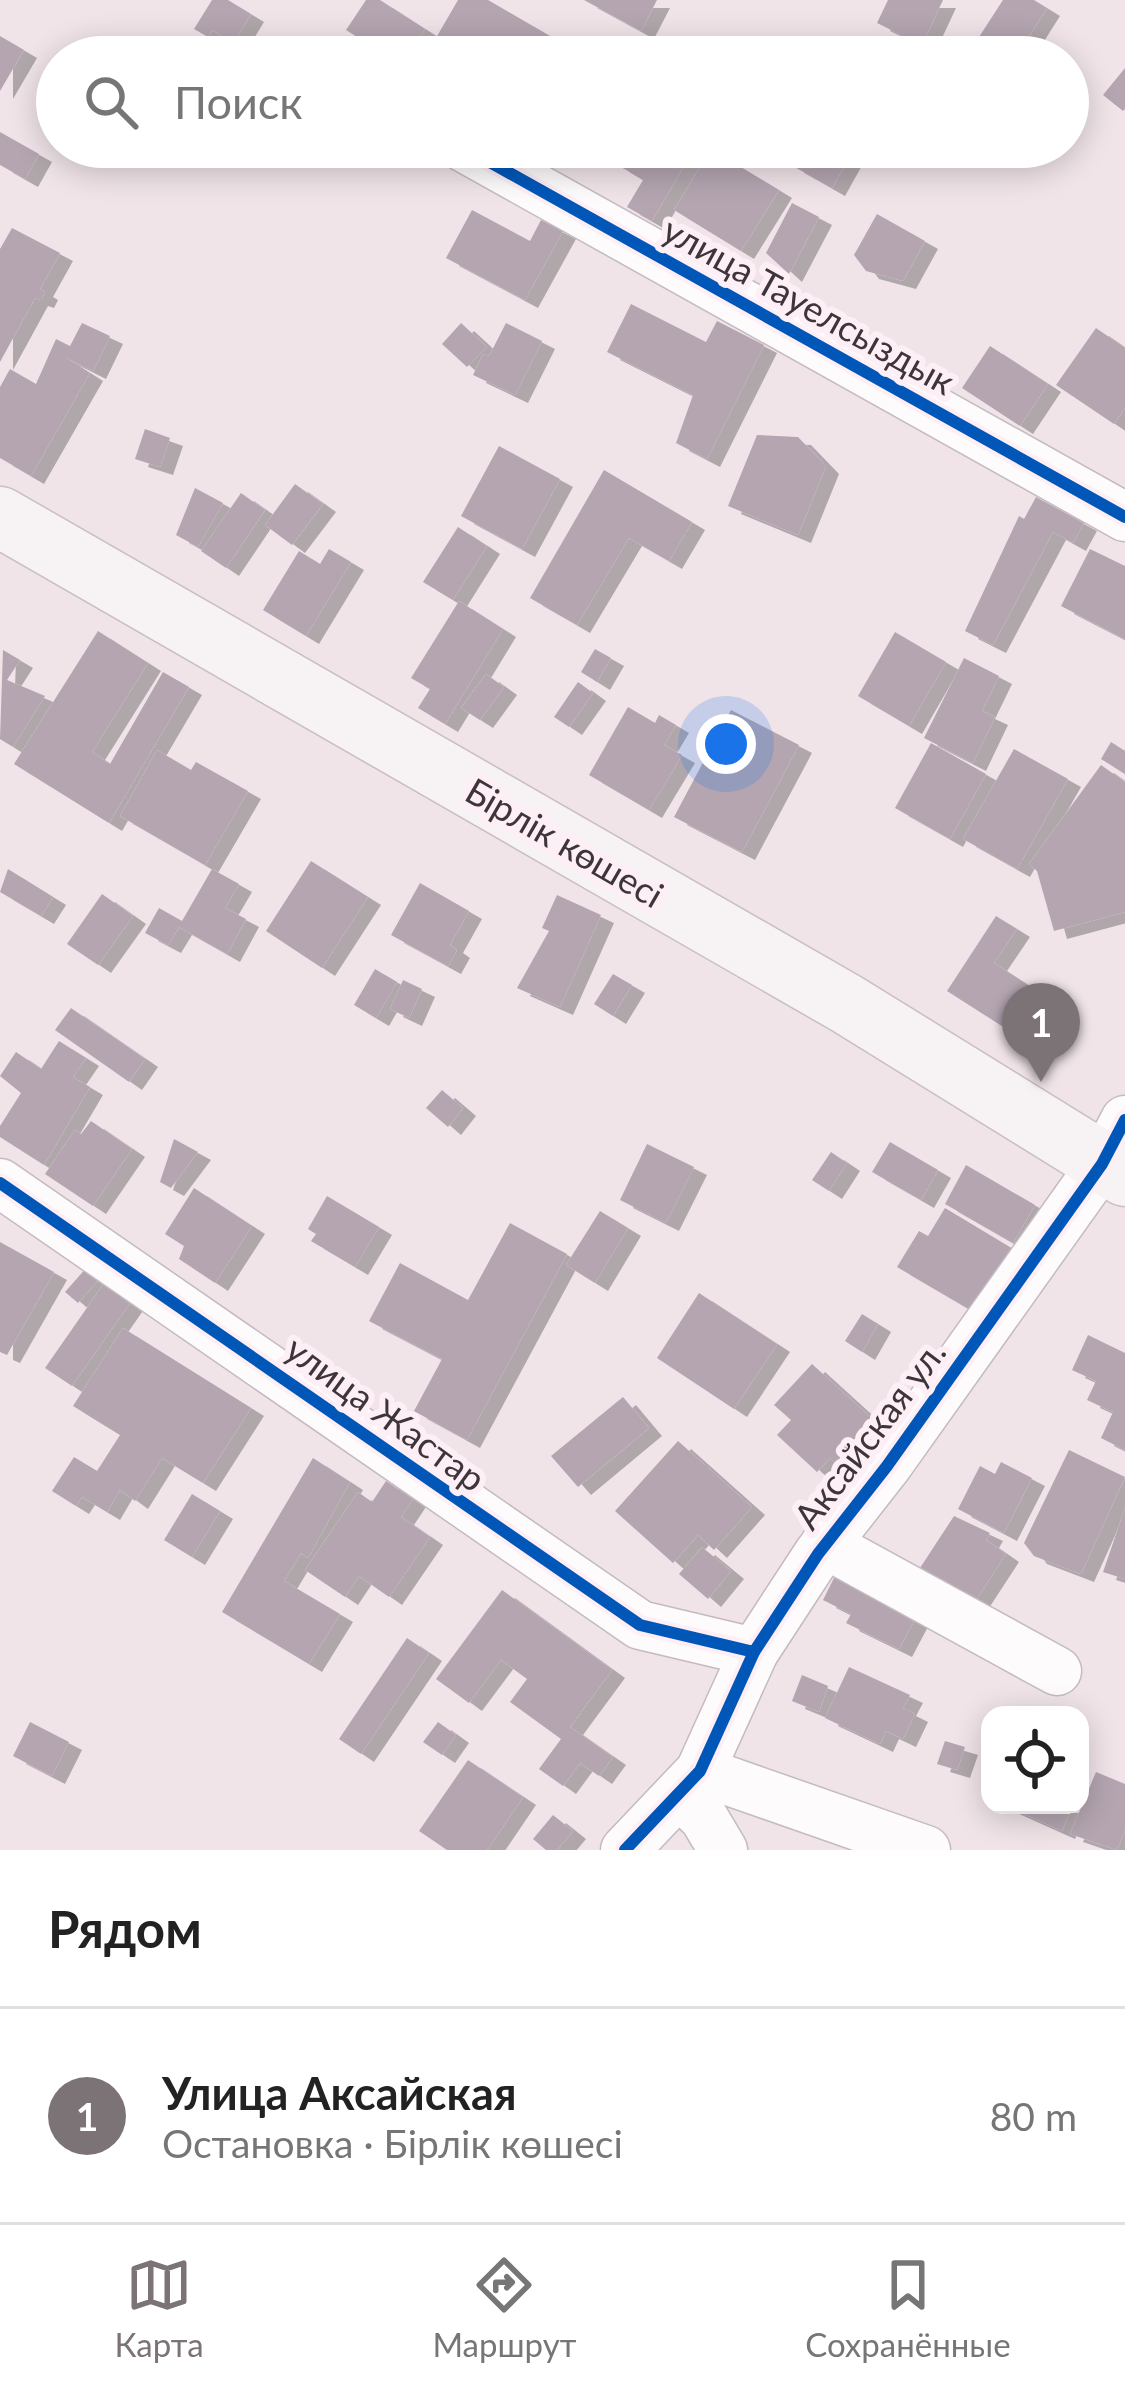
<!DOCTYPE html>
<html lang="ru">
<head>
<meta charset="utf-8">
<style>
  body { margin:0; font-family:Lato,sans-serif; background:#f6f6f6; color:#222 }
  .controls { position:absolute; right:36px; bottom:36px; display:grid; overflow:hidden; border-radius:24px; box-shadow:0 6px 30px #0003 }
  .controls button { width:108px; height:108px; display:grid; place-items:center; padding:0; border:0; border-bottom:3px solid #e0e0e0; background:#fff; color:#222; font:60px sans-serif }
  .you { position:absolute; left:726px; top:744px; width:42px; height:42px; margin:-30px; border:9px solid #fff; border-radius:50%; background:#1a73e8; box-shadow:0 0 0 18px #1a73e833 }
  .badge { display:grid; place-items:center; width:78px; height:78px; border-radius:50%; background:#7c7377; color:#fff; font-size:39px; font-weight:700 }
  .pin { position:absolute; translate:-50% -99px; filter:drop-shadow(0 3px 6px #0008) }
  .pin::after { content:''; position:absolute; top:63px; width:42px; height:36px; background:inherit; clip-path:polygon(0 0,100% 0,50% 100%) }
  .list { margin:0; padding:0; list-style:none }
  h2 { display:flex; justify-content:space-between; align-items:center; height:156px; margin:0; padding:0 48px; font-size:51px }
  h2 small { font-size:39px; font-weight:400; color:#767676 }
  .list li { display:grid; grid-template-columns:78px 1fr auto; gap:36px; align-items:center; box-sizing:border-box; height:216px; padding:0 48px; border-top:3px solid #e0e0e0 }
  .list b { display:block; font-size:45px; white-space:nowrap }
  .list p { margin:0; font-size:39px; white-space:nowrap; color:#767676 }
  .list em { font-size:39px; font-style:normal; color:#767676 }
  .icon { flex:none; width:66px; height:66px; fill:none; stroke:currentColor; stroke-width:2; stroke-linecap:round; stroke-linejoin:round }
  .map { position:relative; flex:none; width:1125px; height:1850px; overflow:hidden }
  .search { position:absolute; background:#fff; box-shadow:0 6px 30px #0003; left:36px; right:36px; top:36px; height:132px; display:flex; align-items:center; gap:30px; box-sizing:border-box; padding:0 42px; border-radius:66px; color:#767676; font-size:45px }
  .sheet { height:372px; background:#fff }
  nav { display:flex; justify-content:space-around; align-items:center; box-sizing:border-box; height:168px; border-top:3px solid #e0e0e0; background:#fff; font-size:33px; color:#767676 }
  nav a { display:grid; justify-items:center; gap:6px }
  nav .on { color:#7c7377 }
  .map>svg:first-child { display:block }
  .building { fill:#b4a5b1; filter:url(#shadow) }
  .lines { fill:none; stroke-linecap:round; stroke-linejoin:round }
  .minor-casing { stroke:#c3bbbf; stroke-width:51 }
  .major-casing { stroke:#c9bec1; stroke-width:63 }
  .minor { stroke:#fdfbfc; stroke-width:48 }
  .major { stroke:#f7f2f3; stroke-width:60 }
  .cycleway-casing { stroke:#feeef5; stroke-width:20 }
  .cycleway { stroke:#0057b8; stroke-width:12 }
  .labels { text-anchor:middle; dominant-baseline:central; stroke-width:12; stroke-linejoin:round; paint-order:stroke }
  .street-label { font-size:36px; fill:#3d3639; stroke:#feeef5 }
</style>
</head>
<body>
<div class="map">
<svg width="1125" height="1850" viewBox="0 0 1125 1850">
  <defs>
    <filter id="shadow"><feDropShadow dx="13" dy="8" stdDeviation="0" flood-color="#0004"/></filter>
  </defs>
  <rect width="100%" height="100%" fill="#f0e4e9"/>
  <g class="building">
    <polygon points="212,0 228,0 251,14 234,42 212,30 208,37 194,29"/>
    <polygon points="366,0 380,0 425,29 416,44 404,37 389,57 346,30"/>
    <polygon points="458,0 488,0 564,44 557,57 442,57 429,50"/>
    <polygon points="584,0 657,0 641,31"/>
    <polygon points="888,0 943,0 922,45 877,23"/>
    <polygon points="1003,0 1034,0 1047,8 1016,57 966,57"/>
    <polygon points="0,36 24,50 0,91"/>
    <polygon points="1125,68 1125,108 1123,111 1103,95"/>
    <polygon points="0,132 39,154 25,179 0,165"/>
    <polygon points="626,147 695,147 652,221 627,207 643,180 616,164"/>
    <polygon points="801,147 838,147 851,154 832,188 791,165"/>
    <polygon points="711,149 779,190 741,251 674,210"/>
    <polygon points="792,203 819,217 789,274 766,253"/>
    <polygon points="472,210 530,241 541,220 563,231 525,300 446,258"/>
    <polygon points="877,214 925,241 903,281 866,271 854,255"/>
    <polygon points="12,228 60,253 40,289 45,292 41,300 35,298 0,362 0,249"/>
    <polygon points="631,304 706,342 717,321 764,345 707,459 676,443 693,395 607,352"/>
    <polygon points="82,323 110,336 93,371 65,357 90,373 31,476 0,458 0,387 10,369 36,384 56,339 70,346"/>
    <polygon points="461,323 487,347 467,367 442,344"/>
    <polygon points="506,323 542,341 515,395 473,375 483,354 489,356"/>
    <polygon points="1096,328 1125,348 1125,408 1114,424 1056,385"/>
    <polygon points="990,346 1048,384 1020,426 962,388"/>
    <polygon points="145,429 170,438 160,467 135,459"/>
    <polygon points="757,435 798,437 826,466 798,535 728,506"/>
    <polygon points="499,446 560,479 522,549 461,516"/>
    <polygon points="604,470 692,522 669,561 629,538 577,625 530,598"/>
    <polygon points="295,484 323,504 292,545 265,525"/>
    <polygon points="195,488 223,503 198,547 176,535"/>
    <polygon points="241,493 265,510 226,568 201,551"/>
    <polygon points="1036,497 1084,523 1073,543 1053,532 993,645 965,631 1019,516 1024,519"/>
    <polygon points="458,527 487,546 453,600 423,582"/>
    <polygon points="329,549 351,562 306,636 263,610 299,551 320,564"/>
    <polygon points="1090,549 1125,566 1125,639 1061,606"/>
    <polygon points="459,601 503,629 445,724 418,708 430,689 411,678"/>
    <polygon points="98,631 148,663 92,752 110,764 163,672 189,687 109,823 14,764"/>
    <polygon points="895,632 946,662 909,726 858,696"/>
    <polygon points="595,649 611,658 597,682 581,672"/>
    <polygon points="3,650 20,660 7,680 45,696 13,747 0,739"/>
    <polygon points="964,658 999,676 982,711 995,717 973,763 924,738"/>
    <polygon points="486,674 504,687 480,720 461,708"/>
    <polygon points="578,682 593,693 569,727 554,717"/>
    <polygon points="628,707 655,723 659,715 676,725 664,745 682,755 649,810 589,775"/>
    <polygon points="731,710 799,745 742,852 674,817"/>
    <polygon points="1111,742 1125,751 1125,774 1101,759"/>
    <polygon points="931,743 986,774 950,839 895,808"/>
    <polygon points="1014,749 1068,779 1017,869 963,839"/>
    <polygon points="157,750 191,770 196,762 248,791 205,865 120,816"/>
    <polygon points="1101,765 1125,782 1125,912 1054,931 1037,871 1029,864"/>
    <polygon points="311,861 368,897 322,968 266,931"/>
    <polygon points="8,869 53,897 41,916 0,892"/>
    <polygon points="212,869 239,884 225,908 246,919 227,954 179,927 168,945 145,933 159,908 182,921"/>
    <polygon points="420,883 469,911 450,945 457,950 448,966 391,935"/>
    <polygon points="102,894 133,916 98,965 67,944"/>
    <polygon points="557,895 601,915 560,1007 517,988 549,931 542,928"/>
    <polygon points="996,916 1017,929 994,963 1064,1008 1038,1049 947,991"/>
    <polygon points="375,969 397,982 376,1018 354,1005"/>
    <polygon points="613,974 632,985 613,1016 594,1004"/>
    <polygon points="403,980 422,989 409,1018 390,1009"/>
    <polygon points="71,1008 145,1059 129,1082 55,1030"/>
    <polygon points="59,1041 86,1058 73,1077 90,1087 44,1165 0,1137 0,1126 21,1093 0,1076 16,1052 41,1069"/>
    <polygon points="442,1090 463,1108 448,1127 426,1108"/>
    <polygon points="91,1121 132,1149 93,1206 45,1174 75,1130 81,1134"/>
    <polygon points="174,1139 198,1152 171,1188 160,1182"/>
    <polygon points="890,1142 938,1170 921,1200 872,1172"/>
    <polygon points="647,1144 694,1167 666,1223 620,1200"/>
    <polygon points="831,1152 847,1163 829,1191 812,1180"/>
    <polygon points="966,1165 1035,1205 1013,1243 945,1204"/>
    <polygon points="194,1188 252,1226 215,1283 179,1259 184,1246 165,1234"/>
    <polygon points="327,1196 379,1227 355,1267 311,1241 316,1234 308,1229"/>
    <polygon points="945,1208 1018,1252 979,1315 897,1267 919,1231 928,1236"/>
    <polygon points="600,1211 628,1228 595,1283 566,1265"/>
    <polygon points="510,1223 567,1254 467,1440 414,1411 442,1359 369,1321 400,1263 468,1300"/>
    <polygon points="0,1242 54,1272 7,1355 0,1352"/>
    <polygon points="88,1266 101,1277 78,1303 65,1292"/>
    <polygon points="107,1279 134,1297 72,1386 45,1368"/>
    <polygon points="699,1293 777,1344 734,1409 657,1358"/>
    <polygon points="862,1314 878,1324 862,1352 845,1341"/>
    <polygon points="123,1328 251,1408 203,1483 162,1458 135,1501 120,1490 107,1512 82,1497 76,1506 52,1491 74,1457 97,1471 120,1435 73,1406"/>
    <polygon points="1088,1335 1125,1353 1125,1450 1101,1438 1113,1412 1087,1400 1096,1381 1072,1370"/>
    <polygon points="812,1364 889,1434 873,1450 859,1438 835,1463 830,1458 817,1472 777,1435 791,1420 774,1405"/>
    <polygon points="623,1397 649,1428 578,1487 551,1456"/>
    <polygon points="678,1441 752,1507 714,1550 698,1535 673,1563 615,1511"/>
    <polygon points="1069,1450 1125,1477 1081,1574 1034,1556 1024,1543"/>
    <polygon points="313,1458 350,1482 308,1558 301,1553 284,1581 340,1614 309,1664 222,1612"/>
    <polygon points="1001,1462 1032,1478 1004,1533 958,1509 980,1466 995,1474"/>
    <polygon points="386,1481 413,1499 401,1517 430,1537 389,1597 359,1576 345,1597 305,1570 358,1492 372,1502"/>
    <polygon points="192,1494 220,1511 192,1557 164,1540"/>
    <polygon points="1125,1508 1125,1579 1103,1572"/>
    <polygon points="954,1516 990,1533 986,1540 1006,1554 974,1603 920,1568"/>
    <polygon points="702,1547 731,1571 708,1599 679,1574"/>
    <polygon points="836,1574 917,1615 899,1649 846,1623 851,1614 823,1600"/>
    <polygon points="502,1590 612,1670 570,1727 613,1757 599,1776 580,1763 563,1786 539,1769 561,1739 510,1702 527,1679 501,1660 469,1703 436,1679"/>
    <polygon points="407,1638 429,1653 361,1754 339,1739"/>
    <polygon points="849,1667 910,1695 903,1708 915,1714 903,1739 886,1731 880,1744 825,1718"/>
    <polygon points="802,1675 828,1686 819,1712 792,1701"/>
    <polygon points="30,1722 69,1742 52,1776 13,1756"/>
    <polygon points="438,1722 456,1735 442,1755 423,1742"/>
    <polygon points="945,1741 965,1747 957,1770 937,1764"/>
    <polygon points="468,1760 523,1797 487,1850 447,1850 419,1831"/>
    <polygon points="1096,1772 1125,1784 1125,1830 1117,1850 1070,1834"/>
    <polygon points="1004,1805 1073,1805 1062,1831"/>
    <polygon points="553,1815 573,1831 557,1850 546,1850 533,1839"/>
  </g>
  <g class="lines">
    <defs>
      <g id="minor">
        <polyline points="463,147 1125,517"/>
        <polyline points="0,1183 640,1625 754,1652"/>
        <polyline points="825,1544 1057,1671"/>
        <polyline points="700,1771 926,1850"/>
        <polyline points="680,1795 704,1818 723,1850"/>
        <polyline points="625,1850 700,1771 754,1652 818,1554 887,1466 1102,1164 1125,1120"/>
      </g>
      <polyline id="major" points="0,517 847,1004 1125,1176"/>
    </defs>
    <use href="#minor" class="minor-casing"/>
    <use href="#major" class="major-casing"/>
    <use href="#minor" class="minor"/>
    <use href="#major" class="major"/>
    <defs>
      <g id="cycleway">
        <polyline points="463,147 1125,517"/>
        <polyline points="0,1183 640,1625 754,1652"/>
        <polyline points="625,1850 700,1771 754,1652 818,1554 887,1466 1102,1164 1125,1120"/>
      </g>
    </defs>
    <use href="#cycleway" class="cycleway-casing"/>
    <use href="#cycleway" class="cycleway"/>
  </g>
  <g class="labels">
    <g class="street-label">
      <text transform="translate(809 305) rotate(29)">улица Тауелсыздык</text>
      <text transform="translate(565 842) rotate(30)">Бірлік көшесі</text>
      <text transform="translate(386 1413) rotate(36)">улица Жастар</text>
      <text transform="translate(869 1434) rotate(-53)">Аксайская ул.</text>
    </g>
  </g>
</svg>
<div class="controls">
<button><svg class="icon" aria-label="locate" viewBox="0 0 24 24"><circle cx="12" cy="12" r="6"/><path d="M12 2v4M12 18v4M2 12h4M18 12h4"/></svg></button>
</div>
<div class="you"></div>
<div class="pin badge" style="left:1041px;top:1082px">1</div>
<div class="search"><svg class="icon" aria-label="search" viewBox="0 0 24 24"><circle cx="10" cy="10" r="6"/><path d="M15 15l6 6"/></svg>Поиск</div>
</div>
<section class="sheet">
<h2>Рядом<small></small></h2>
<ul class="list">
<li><span class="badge">1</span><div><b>Улица Аксайская</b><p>Остановка · Бірлік көшесі</p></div><em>80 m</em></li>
</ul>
</section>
<nav>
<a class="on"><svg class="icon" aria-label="map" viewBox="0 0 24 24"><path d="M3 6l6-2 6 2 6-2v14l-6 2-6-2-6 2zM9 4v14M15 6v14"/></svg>Карта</a>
<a><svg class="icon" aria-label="directions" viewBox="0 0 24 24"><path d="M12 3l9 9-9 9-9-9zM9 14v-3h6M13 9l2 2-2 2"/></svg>Маршрут</a>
<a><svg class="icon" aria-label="saved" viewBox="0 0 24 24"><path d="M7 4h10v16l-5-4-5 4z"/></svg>Сохранённые</a>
</nav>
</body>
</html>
